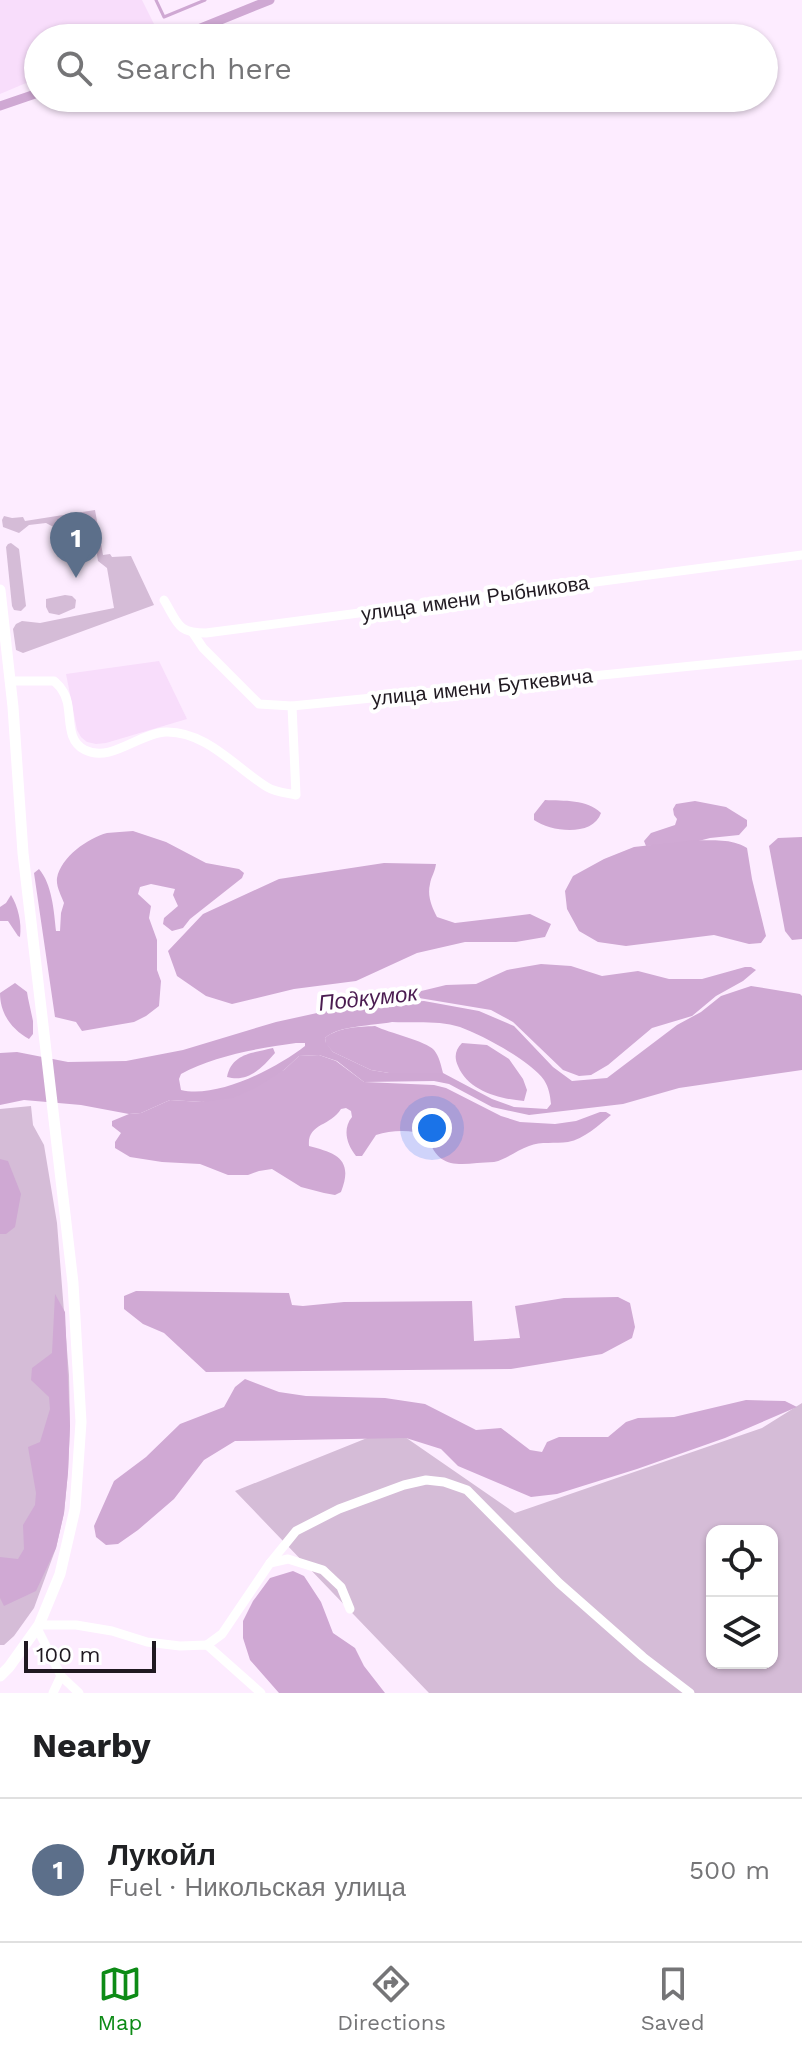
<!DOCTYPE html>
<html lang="en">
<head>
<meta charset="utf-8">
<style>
  body { margin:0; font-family:"Work Sans",sans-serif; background:#f6f6f6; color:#202124 }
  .controls { position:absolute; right:24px; bottom:24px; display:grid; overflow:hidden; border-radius:16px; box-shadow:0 2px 6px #0004 }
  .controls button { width:72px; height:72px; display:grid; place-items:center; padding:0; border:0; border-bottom:2px solid #e0e0e0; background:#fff; color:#202124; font:40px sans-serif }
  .scale { position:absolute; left:24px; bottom:20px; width:132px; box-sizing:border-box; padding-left:8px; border:4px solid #201921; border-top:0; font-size:22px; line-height:28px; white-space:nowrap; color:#201921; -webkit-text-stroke:6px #fff; paint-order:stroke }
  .you { position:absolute; left:432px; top:1128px; width:28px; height:28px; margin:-20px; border:6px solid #fff; border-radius:50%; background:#1a73e8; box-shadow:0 0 0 12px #1a73e833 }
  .badge { display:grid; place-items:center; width:52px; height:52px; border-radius:50%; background:#0d8b16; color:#fff; font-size:26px; font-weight:700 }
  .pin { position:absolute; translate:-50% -66px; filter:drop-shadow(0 2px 4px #0008) }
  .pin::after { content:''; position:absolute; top:42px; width:28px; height:24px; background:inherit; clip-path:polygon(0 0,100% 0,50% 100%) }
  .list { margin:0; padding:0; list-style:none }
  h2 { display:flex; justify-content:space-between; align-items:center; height:104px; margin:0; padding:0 32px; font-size:34px }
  h2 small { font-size:26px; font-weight:400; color:#757577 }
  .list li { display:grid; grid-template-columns:52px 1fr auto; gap:24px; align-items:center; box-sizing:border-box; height:144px; padding:0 32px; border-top:2px solid #e0e0e0 }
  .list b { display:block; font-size:30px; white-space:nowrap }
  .list p { margin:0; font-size:26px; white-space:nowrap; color:#757577 }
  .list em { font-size:26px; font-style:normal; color:#757577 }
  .icon { flex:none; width:44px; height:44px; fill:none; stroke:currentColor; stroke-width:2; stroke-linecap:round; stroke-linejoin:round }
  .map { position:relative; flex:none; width:802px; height:1693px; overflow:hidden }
  .search { position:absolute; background:#fff; box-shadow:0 2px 6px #0004; left:24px; right:24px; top:24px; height:88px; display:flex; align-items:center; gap:20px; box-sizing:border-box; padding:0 28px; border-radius:44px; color:#757577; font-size:30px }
  .sheet { height:248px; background:#fff }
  nav { display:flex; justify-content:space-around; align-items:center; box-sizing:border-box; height:112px; border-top:2px solid #e0e0e0; background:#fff; font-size:22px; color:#757577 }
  nav a { display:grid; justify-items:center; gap:4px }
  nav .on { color:#0d8b16 }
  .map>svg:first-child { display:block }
  .built { fill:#f8ddfb }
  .green { fill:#d5bcd7; fill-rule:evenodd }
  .forest { fill:#d0a9d4 }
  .water { fill:#cfa8d3; fill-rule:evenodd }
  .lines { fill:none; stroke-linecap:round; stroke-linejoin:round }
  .stream { stroke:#cfa8d3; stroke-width:3 }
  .canal { stroke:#cfa8d3; stroke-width:9 }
  .minor { stroke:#fff; stroke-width:9 }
  .tertiary { stroke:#fff; stroke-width:11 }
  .labels { text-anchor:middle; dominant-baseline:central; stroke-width:8; stroke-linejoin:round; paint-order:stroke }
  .street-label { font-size:20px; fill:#201921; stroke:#fff }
  .water-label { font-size:22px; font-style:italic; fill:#4b1c51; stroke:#fff }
</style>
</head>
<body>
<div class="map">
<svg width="802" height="1693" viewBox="0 0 802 1693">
  <rect width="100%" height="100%" fill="#fdecff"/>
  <g class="built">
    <polygon points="0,0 142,0 157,30 138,38 38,38 38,78 0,94"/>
    <polygon points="159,661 187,719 106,743 96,744 87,742 81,737 77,730 66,674"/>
  </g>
  <g class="green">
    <polygon points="95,510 103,555 110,554 112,557 131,556 154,605 23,653 16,650 13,629 16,624 22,621 40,623 114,608 107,568 98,561 93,529 63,532 46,523 29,525 19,533 3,527 2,520 4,516 12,518 23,517 25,521"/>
    <polygon points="11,543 19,549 26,606 21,611 14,610 12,606 6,547 8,544"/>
    <polygon points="65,595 72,596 76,600 75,608 59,615 49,613 46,607 46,599"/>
    <polygon points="31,1106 33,1125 44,1145 57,1223 69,1375 70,1426 68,1472 64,1513 56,1548 34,1608 14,1636 4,1645 0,1645 0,1109"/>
    <path d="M802 1403V1693H429L235 1491 392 1428 515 1513 762 1428ZM712 1531H772V1663H712Z"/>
  </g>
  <g class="forest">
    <path d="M545 800C564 801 587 799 601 813 593 837 551 832 534 820V814Z"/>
    <polygon points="695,801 726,807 747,820 747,826 739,835 710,838 687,844 646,846 644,841 651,833 675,825 677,819 674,815 673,809 676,804"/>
    <path d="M133 831 166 842 206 863 239 869 244 873 242 878 190 919 183 928 172 931 163 924 164 918 178 906 173 895 175 889 151 884 140 887 138 894 151 906 149 918 157 940V970L161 981 159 1006 146 1016 134 1022 82 1031 76 1022 55 1017 34 873 39 869C52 884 54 911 56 931H60L61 913 64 903C61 895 56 887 57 878 61 857 88 838 107 833 115 832 124 832 133 831Z"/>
    <path d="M11 895C18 906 22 923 20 937L18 936 8 921H0V907L6 903Z"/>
    <polygon points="541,964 571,966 602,976 638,971 669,979 702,979 745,967 751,967 756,970 743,981 716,996 692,1016 652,1028 608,1065 591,1075 579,1076 563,1070 513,1022 491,1010 413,997 409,994 446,985 476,984 507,970"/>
    <path d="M15 983 27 992 28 998 33 1021V1034L29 1039C11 1029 0 1013 0 993Z"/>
    <path d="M375 1026C389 1033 426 1041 434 1050 439 1056 441 1065 443 1073H389L371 1070 333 1052 326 1044 325 1038C338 1027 358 1027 375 1026Z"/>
    <path d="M462 1043 487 1045 509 1059 523 1079 527 1090 524 1101C500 1099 468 1091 458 1066 454 1057 455 1050 462 1043Z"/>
    <path d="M273 1048 275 1053C262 1068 248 1083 227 1077 232 1053 253 1053 273 1048Z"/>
    <path d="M319 1055 336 1061 364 1082 434 1085 446 1088 501 1116 520 1122 555 1124 576 1121 600 1112H606L611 1115C599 1125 584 1139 568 1142 555 1144 541 1141 529 1146 517 1150 507 1159 494 1162 462 1163 438 1173 428 1136 412 1129 392 1130 376 1135L362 1156H356C347 1145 342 1129 352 1117L351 1111 346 1108 341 1109C330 1127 307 1123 309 1146 336 1153 354 1159 341 1192L335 1195 324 1193 301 1187 272 1169 259 1171 248 1175H228L200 1164 162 1162 130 1157 115 1148V1142L121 1133 112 1126V1121L129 1114 141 1113 170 1100 202 1102 284 1070 299 1056Z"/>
    <polygon points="136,1291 289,1293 292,1305 303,1306 344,1302 472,1301 474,1341 520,1338 515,1306 564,1298 618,1297 630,1303 635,1327 632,1338 602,1354 511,1369 206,1372 164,1333 143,1324 124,1309 124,1296"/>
    <polygon points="55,1294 65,1312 70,1426 68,1472 64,1513 56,1548 36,1591 4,1606 0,1598 0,1557 18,1559 24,1549 23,1525 35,1505 36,1493 28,1447 40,1442 50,1409 49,1397 31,1380 32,1368 52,1353"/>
    <polygon points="245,1379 279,1392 306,1396 385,1398 425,1404 476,1430 501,1428 530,1450 542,1452 547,1442 559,1437 608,1437 626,1422 638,1418 674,1417 746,1400 785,1401 797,1407 725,1438 637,1469 557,1494 531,1497 458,1466 441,1449 406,1438 235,1441 204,1460 174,1499 138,1530 118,1544 106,1545 96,1537 94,1526 114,1481 146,1457 180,1424 224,1407 235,1387"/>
  </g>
  <g class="water">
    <polygon points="802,837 802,939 792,940 785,931 769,846 778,838"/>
    <path d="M696 840C713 841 731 838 747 848L752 879 766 936 761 943 749 944 714 935 626 946 598 942 579 931 567 909 565 891 573 876 604 859 634 847Z"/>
    <path d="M384 863 436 864C435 872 431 877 430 884 427 896 432 907 437 917L455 923 530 914 551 924 545 937 516 942H465L417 953 356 981 294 989 232 1004 206 996 177 976 168 951 203 914 279 879Z"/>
    <path d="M751 986 800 994 802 996V1070L679 1088 623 1104 529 1115 492 1107 449 1084 434 1081 364 1082 337 1061 319 1055 299 1056 284 1070 257 1087 233 1098 202 1102 170 1100 141 1113 129 1114 81 1105 24 1100 0 1105V1053L17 1052 68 1062 126 1061 183 1050 276 1022 349 1006 424 1001 479 1011 514 1026 553 1067 572 1081 607 1078 677 1025 701 1012 721 996ZM392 1022C414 1023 439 1020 460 1027 482 1035 531 1061 544 1080 549 1088 550 1095 551 1104L547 1109 514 1107 492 1099 443 1073H389L371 1070 333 1052 326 1043 325 1038C339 1025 373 1026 392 1022ZM296 1043H305V1046C277 1068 217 1099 181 1090L179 1079 181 1074C213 1056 259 1048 296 1043Z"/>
    <polygon points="0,1159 8,1161 21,1194 15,1227 6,1234 0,1234"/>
    <polygon points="293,1571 304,1576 321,1602 333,1633 355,1648 364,1666 385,1693 279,1693 250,1660 243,1638 243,1621 253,1601 270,1578"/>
  </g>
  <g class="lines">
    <polyline class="stream" points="156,0 164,17 205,0"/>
    <g class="canal">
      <polyline points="176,38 270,0"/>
      <polyline points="0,106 38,93"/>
    </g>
    <g class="minor">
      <path d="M164 600C178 623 177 633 206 633L802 555"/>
      <polyline points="193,633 203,648 259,704 292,706 802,655"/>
      <path d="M10 681H54C57 684 60 686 62 690 75 707 62 739 85 750 111 763 139 733 166 732 206 731 236 768 267 787 275 792 287 793 296 795L292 706"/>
      <polyline points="270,1563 288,1559 323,1570 341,1587 350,1609"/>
      <polyline points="39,1625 76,1625 112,1631 147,1642 180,1646 207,1645 261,1693"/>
      <polyline points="37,1628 61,1676 79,1693"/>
      <polyline points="207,1645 222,1634 270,1563 296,1531 339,1509 404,1485 426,1480 444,1482 467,1490 559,1583 643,1657 690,1693"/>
      <polyline points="53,1693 61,1676"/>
    </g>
    <polyline class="tertiary" points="0,590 13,707 23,853 73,1283 81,1422 75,1509 60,1574 39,1625 9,1667 0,1676"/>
  </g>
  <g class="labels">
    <g class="street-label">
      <text transform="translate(475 598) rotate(-8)">улица имени Рыбникова</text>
      <text transform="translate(482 687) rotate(-6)">улица имени Буткевича</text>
    </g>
    <g class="water-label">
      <text transform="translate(368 998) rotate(-6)">Подкумок</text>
    </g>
  </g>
</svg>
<div class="controls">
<button><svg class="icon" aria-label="locate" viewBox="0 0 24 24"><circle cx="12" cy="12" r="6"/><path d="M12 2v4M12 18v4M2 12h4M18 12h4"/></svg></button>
<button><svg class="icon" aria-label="layers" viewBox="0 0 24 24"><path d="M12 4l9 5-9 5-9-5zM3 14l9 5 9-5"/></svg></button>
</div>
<div class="scale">100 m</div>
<div class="you"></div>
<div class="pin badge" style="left:76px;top:578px;background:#5c6f8a">1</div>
<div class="search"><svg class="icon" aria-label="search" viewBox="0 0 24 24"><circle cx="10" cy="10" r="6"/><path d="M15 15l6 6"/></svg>Search here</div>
</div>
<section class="sheet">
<h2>Nearby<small></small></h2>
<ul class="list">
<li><span class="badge" style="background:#5c6f8a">1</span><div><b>Лукойл</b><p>Fuel · Никольская улица</p></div><em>500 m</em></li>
</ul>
</section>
<nav>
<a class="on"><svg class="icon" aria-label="map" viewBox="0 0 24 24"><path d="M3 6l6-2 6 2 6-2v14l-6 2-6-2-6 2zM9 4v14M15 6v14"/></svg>Map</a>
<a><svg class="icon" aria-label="directions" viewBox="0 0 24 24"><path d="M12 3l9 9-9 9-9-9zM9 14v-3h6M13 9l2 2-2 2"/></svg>Directions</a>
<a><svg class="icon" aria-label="saved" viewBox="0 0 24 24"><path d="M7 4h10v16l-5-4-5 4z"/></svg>Saved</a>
</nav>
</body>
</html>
